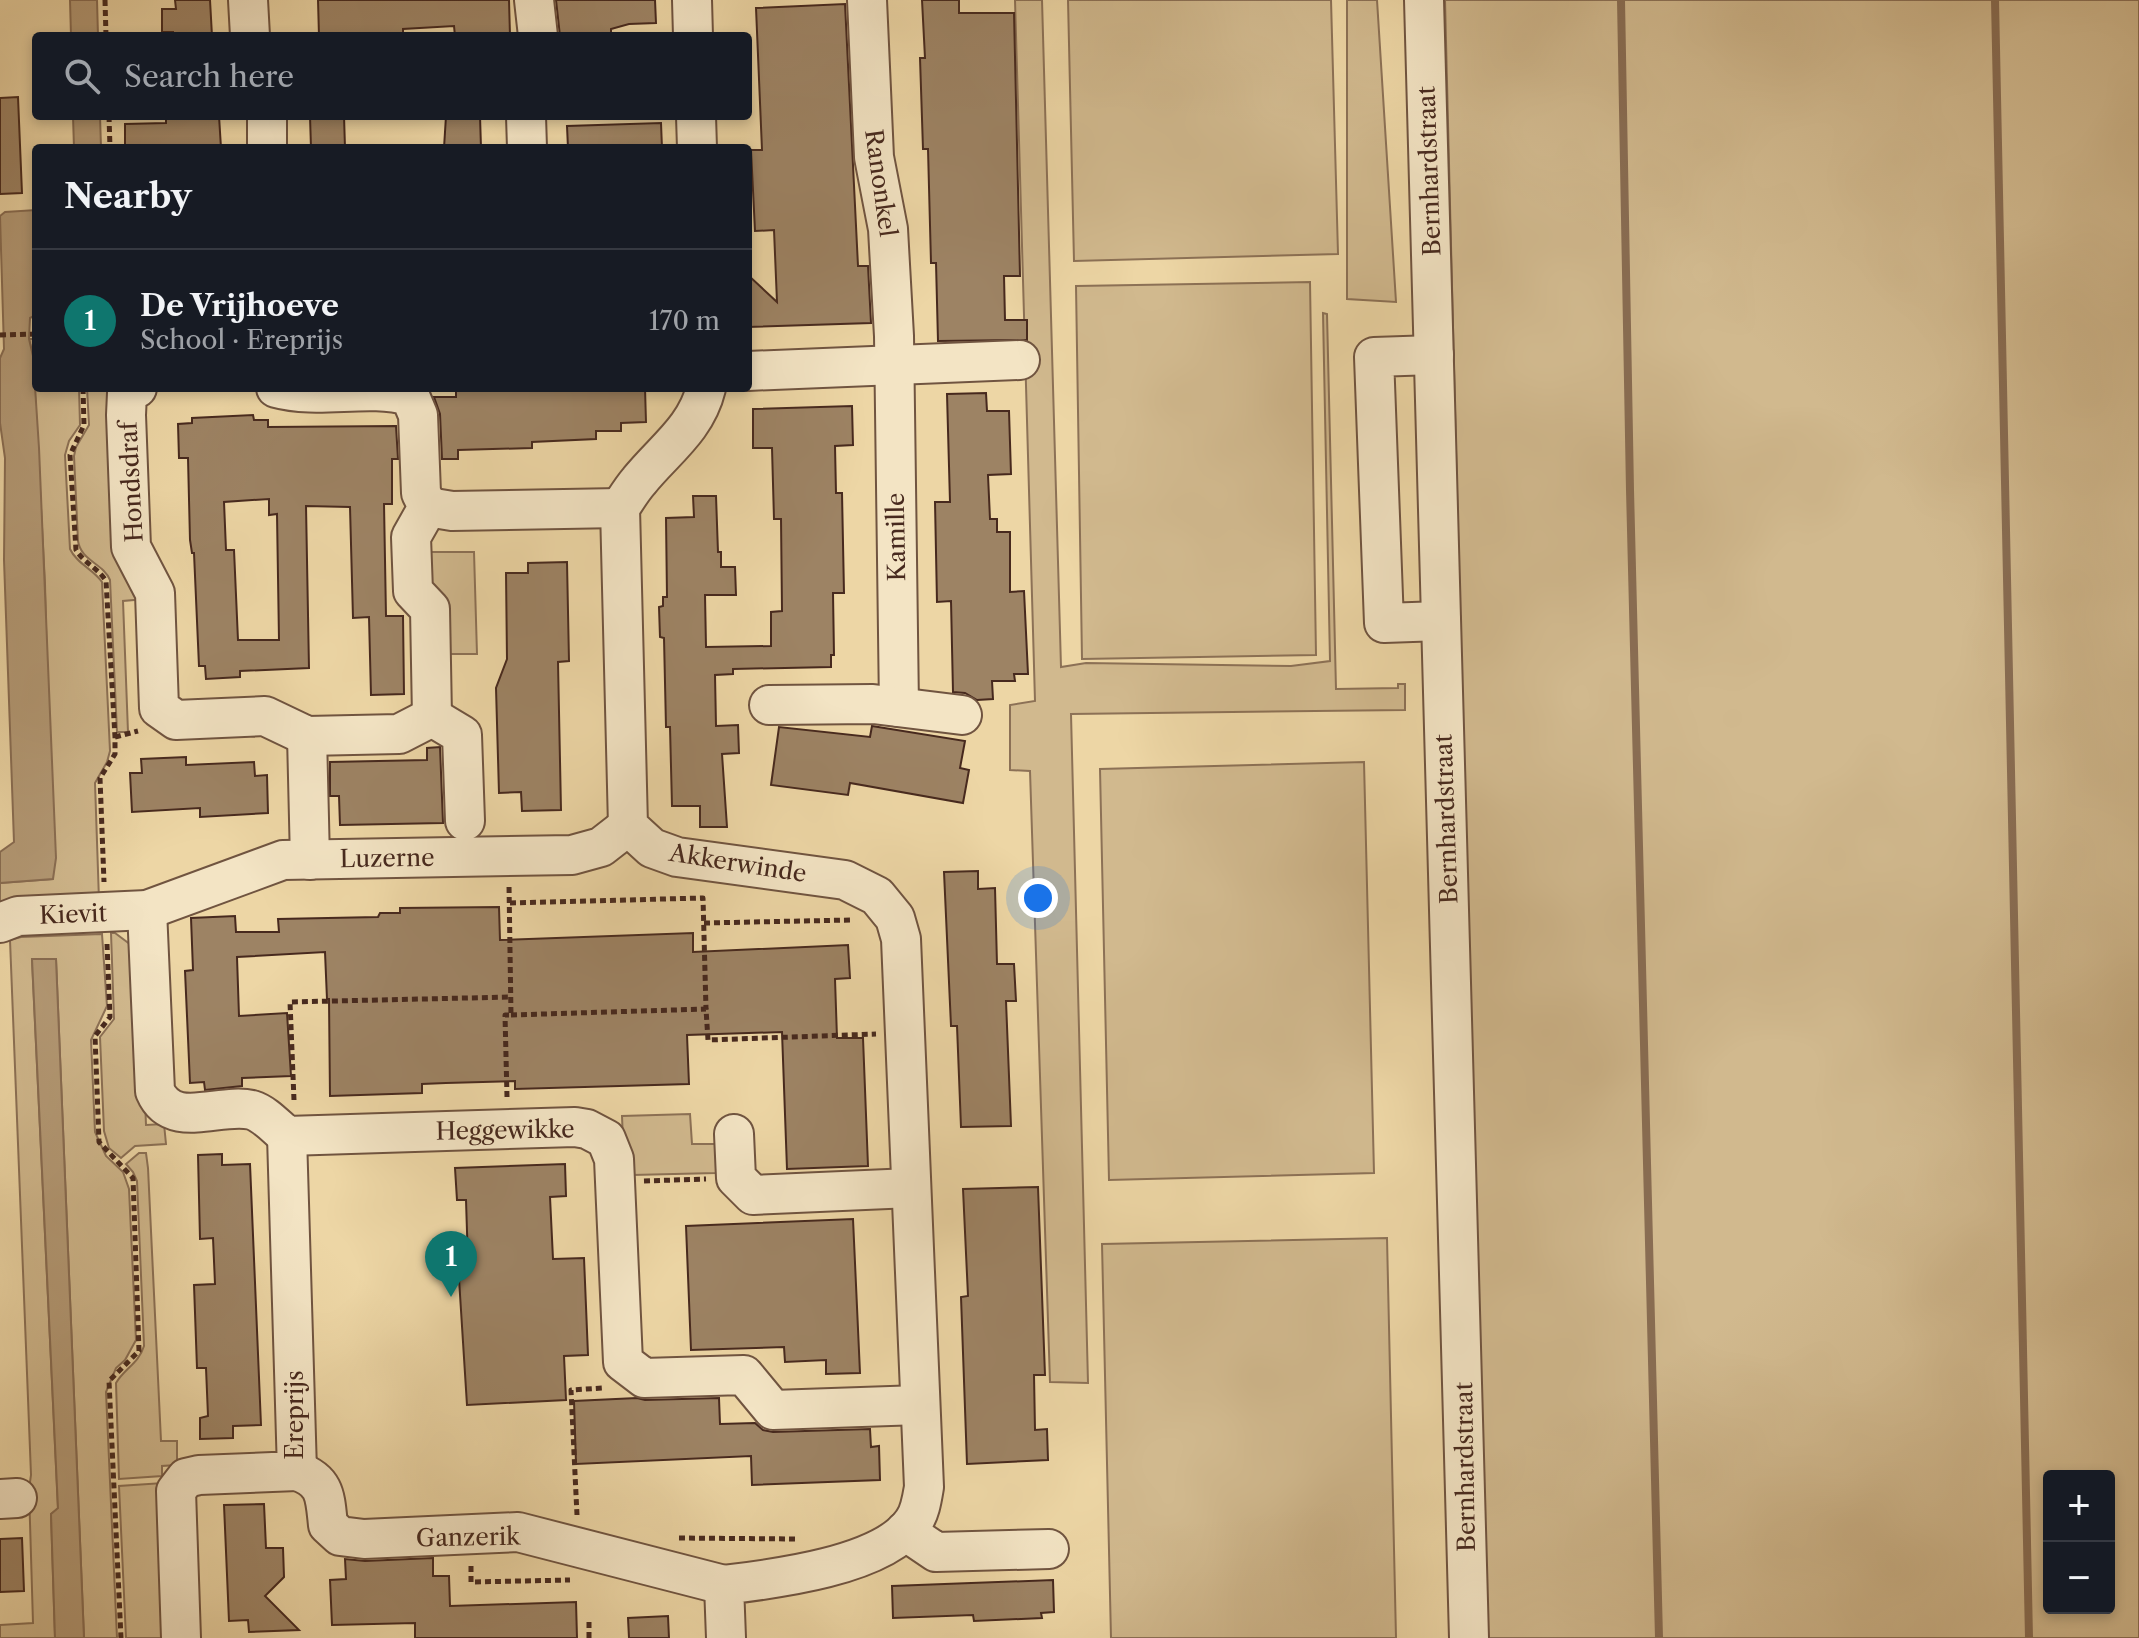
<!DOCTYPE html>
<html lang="en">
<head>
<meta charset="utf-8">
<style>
  body { margin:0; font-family:"Libre Caslon Text",serif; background:#20242c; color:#f1f3f6 }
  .controls { position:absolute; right:24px; bottom:24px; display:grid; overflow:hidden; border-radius:8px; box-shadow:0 4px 12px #0003 }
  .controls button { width:72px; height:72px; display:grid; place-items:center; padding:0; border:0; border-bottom:2px solid #363941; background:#171b24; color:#f1f3f6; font:40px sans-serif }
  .you { position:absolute; left:1038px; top:898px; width:28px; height:28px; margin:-20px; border:6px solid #fff; border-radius:50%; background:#1a73e8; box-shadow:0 0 0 12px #1a73e833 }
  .badge { display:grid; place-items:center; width:52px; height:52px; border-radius:50%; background:#0f766e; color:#fff; font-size:26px; font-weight:700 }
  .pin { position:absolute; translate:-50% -66px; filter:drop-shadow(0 2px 4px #0008) }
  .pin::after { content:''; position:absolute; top:42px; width:28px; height:24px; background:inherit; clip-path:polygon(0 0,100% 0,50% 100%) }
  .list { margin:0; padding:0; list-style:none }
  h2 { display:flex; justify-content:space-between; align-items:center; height:104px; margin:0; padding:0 32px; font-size:34px }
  h2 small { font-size:26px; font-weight:400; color:#9ea1a6 }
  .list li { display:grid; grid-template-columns:52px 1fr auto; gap:24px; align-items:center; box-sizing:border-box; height:144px; padding:0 32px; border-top:2px solid #363941 }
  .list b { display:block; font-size:30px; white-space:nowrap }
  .list p { margin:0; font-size:26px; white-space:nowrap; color:#9ea1a6 }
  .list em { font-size:26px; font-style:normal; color:#9ea1a6 }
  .icon { flex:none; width:44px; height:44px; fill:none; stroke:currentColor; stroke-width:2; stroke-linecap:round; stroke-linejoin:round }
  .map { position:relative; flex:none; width:2139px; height:1638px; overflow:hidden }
  .search { position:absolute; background:#171b24; box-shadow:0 4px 12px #0003; left:32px; top:32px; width:720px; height:88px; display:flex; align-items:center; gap:20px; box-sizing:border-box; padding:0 28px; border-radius:8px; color:#9ea1a6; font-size:30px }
  .panel { position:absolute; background:#171b24; box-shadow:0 4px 12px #0003; left:32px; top:144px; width:720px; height:248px; border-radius:8px }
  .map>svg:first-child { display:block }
  .green { fill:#d1b98e; stroke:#8c7156; stroke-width:2; fill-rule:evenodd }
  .water { fill:#b59b77; stroke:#896d53; stroke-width:2 }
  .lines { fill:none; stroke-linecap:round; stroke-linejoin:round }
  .stream { stroke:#896d53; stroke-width:8 }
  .building { fill:#9d8364; stroke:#47291e; stroke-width:2; fill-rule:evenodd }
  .minor-casing { stroke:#705440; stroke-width:42 }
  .path { stroke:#47291e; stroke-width:5; stroke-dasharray:6 4; stroke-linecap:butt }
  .minor { stroke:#f3e4c4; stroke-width:38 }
  .labels { text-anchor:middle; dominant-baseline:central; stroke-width:6; stroke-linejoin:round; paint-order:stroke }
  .street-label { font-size:24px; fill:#47291e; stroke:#f3e4c4 }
</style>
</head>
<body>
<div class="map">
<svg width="2139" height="1638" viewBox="0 0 2139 1638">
  <rect width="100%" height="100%" fill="#edd6a5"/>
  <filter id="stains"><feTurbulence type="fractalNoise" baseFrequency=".0025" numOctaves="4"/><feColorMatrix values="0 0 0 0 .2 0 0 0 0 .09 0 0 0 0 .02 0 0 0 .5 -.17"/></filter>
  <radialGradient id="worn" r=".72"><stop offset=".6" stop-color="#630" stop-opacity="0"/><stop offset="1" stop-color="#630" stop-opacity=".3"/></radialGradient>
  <g class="green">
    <polygon points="1015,0 1042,0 1061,667 1086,663 1291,666 1330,661 1323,313 1327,314 1336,689 1398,688 1398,684 1405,684 1405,710 1071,714 1088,1383 1050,1382 1030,771 1010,770 1010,705 1035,701"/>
    <polygon points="1068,0 1331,0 1338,254 1074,261"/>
    <polygon points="1347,0 1377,0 1396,302 1347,299"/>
    <path d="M1445 0H2139V1638H1485ZM2049 1476H2109V1608H2049Z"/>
    <polygon points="1310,282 1316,655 1082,659 1076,286"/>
    <path d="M29 339H36V388H79L80 425 69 441 65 455 70 549C77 564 93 569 102 582L110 751 107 762 95 783 99 900 0 910V883L52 879 45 584 33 356Z"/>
    <path d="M87 388H114L145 599 123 601 128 732H117L110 580C103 563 81 561 78 541L74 456 76 447 89 425Z"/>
    <polygon points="421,552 474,552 477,654 440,654 422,590"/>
    <polygon points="1364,762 1374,1173 1109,1180 1100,769"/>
    <polygon points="111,933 115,933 139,951 146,1125 164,1124 166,1144 135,1146 121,1158 109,1148 104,1131 100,1037 114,1019"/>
    <polygon points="102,934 107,1006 91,1040 95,1132 106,1156 123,1172 129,1189 136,1340 125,1360 116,1368 106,1392 117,1638 84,1638 56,959 32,960 58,1509 51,1514 55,1638 0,1638 0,1625 33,1623 29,1489 31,1475 10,940 21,937"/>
    <polygon points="690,1114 692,1144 723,1144 723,1163 716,1173 632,1175 624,1166 622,1116"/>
    <path d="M139 1153H146L148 1168 161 1441H177V1465L162 1466V1476L119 1479 116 1383C124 1369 139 1363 144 1346L137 1181 133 1172 126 1164Z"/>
    <polygon points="1387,1238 1396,1638 1111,1638 1102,1244"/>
    <polygon points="163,1483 170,1638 126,1638 119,1486"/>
  </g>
  <g class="water">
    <polygon points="70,0 97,0 98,36 71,36"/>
    <polygon points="73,116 100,116 101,148 74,148"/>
    <polygon points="36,210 36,315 30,318 29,339 33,356 39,448 56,858 53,879 0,883 0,852 14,842 4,560 5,458 0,423 0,358 4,349 0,216 5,212"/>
    <polygon points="32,959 56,959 84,1638 55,1638 51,1514 58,1508"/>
  </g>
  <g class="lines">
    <g class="stream">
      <polyline points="1621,0 1630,490 1659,1638"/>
      <polyline points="1995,0 2029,1638"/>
    </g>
  </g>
  <g class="building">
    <polygon points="175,0 210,0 212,36 173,36 173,32 162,32 162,9 176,9"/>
    <polygon points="318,0 509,0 510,36 455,36 454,26 403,29 403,36 319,36"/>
    <polygon points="556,0 655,0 656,23 629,24 611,29 611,36 560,36"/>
    <polygon points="922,0 959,0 959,13 1014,13 1020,276 1004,276 1005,320 1027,320 1027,340 938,341 936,263 931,263 928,149 923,149 920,58 925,58"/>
    <polygon points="845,4 858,266 868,266 871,323 748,327 748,275 777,302 774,230 755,231 751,150 762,150 756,8"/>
    <polygon points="18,97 22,193 0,194 0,98"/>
    <polygon points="180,116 219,116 221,148 125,148 125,124 166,123 166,118"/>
    <polygon points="310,116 344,116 345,148 311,148"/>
    <polygon points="446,116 480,116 481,148 444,148"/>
    <polygon points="661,123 662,148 568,148 567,126"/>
    <polygon points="456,388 645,388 646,422 621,423 621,431 596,431 596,439 532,442 532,448 458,450 458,459 442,459 440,414 434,397 456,397"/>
    <polygon points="986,393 987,411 1009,411 1011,474 988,475 990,519 997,519 997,532 1010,532 1010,592 1024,591 1028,674 1014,674 1015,681 992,681 993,699 977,700 965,693 953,692 951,601 937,602 935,502 950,502 947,394"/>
    <polygon points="852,406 853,445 835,446 836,493 842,493 844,593 833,593 834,655 831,655 831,667 733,669 733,674 715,675 716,726 738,725 739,753 722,754 727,827 700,827 700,806 672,806 670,727 666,727 664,638 660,637 659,607 663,606 663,597 667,597 666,518 694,517 693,496 716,496 718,552 721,552 721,567 735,567 736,595 705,595 706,647 771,646 771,612 782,611 781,519 774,519 772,448 753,448 753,409"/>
    <path d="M253 415 254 420H268V427L396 426 398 459H392V504H384L386 616H403L404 694 371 695 369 617 353 618 350 507 306 506 309 668 240 671V677L206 679 205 666H199L194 553H192L190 540 188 458H179L178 424 192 423V418ZM269 499V515L277 514 279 640H238L234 550H226L224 502Z"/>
    <polygon points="567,562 569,661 558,662 561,810 522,811 521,792 499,793 496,688 507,659 506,573 528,573 528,563"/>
    <polygon points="872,726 965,741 960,768 969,770 963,803 850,783 848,795 771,785 779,727 870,737"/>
    <polygon points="440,747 443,823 340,825 339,796 330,796 330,762 427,760 427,748"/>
    <polygon points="186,757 186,765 254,762 255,776 267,775 268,813 200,817 200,808 132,812 130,773 142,773 141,759"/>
    <polygon points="978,871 978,889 995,888 997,964 1014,964 1016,1001 1006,1001 1011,1126 961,1127 957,1026 951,1026 944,872"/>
    <polygon points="499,907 500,940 693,933 693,952 848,945 850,978 835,979 837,1038 863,1038 868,1166 787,1169 782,1032 687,1035 689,1084 515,1089 515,1081 446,1083 422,1084 422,1093 330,1096 329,999 327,999 325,952 237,957 239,1016 287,1013 291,1076 242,1078 242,1086 205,1090 204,1082 190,1083 185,971 193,970 191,918 235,916 236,932 279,932 278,919 378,917 380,913 400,913 400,908"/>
    <polygon points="222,1154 222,1165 250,1164 261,1425 233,1426 233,1438 200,1439 200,1418 208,1416 206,1368 197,1368 194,1285 215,1284 213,1238 200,1239 198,1155"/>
    <polygon points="565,1164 566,1196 550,1197 553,1259 584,1258 588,1355 564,1356 566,1400 467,1405 458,1263 468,1263 466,1200 457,1200 455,1168"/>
    <polygon points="1038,1187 1045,1375 1034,1375 1035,1430 1047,1429 1048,1460 967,1464 961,1297 968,1296 963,1189"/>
    <polygon points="853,1219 860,1373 826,1374 826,1360 785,1362 784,1347 691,1350 686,1226"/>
    <polygon points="637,1398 645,1400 719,1398 720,1424 755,1423 763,1430 773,1432 870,1429 871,1447 879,1446 880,1480 752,1485 751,1456 576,1464 574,1401"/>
    <polygon points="264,1504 266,1548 283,1548 284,1577 265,1596 299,1630 249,1632 248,1620 229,1621 224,1505"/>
    <polygon points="22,1538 24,1591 0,1592 0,1539"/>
    <polygon points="433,1558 433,1576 449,1576 450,1606 576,1602 577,1638 415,1638 415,1623 332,1625 330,1580 346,1579 345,1559 365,1561"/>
    <polygon points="1053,1580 1054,1612 1041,1613 1042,1618 974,1621 973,1615 893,1618 892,1586"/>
    <polygon points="668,1616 669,1638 629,1638 628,1618"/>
  </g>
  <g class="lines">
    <defs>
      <g id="minor">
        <polyline points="248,0 250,36"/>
        <polyline points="534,0 538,36"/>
        <polyline points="692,0 693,36"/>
        <polyline points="867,0 874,157 888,229 894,336 899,707"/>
        <polyline points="1424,0 1469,1638"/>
        <polyline points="267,116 267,148"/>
        <polyline points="526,116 527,148"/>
        <polyline points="696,116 697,148"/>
        <polyline points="1434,355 1374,357 1384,623 1441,621"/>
        <polyline points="748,371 1020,360"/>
        <polyline points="137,388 127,393 126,415 131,547 155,593 159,708 176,720 265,716 307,736 399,734 432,717"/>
        <path d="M276 388C320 400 366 384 410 396L418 415 421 493 428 507 411 537 413 591 430 609 432 717"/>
        <path d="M706 388C696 429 664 450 639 481 632 489 626 499 620 508L628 826 652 848 677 857 845 880 877 896 895 918 901 939 924 1487C922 1499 920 1513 913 1522 883 1566 774 1579 724 1585L726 1638"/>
        <polyline points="428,507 452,511 620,508"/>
        <polyline points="769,705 873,704 962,715"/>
        <polyline points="432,717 462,735 465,821"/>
        <polyline points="307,736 310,860"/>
        <path d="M147 910 155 1091C172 1131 220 1102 252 1110 265 1114 276 1127 287 1136L575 1127 587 1129 606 1139 614 1159 623 1362 644 1378 744 1375 773 1410 920 1405"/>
        <polyline points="0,923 18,916 147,910 283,860 572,855 601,847 628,826"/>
        <polyline points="734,1134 736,1178 753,1195 911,1188"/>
        <path d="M297 1471C326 1481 325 1497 328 1525L340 1536 364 1539 518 1532 724 1585"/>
        <polyline points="0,1499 17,1498"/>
        <polyline points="905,1531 936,1552 1049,1549"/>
        <polyline points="181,1638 176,1491 186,1478 199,1475 297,1471 287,1136"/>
      </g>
    </defs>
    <use href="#minor" class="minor-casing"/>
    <g class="path">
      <polyline points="105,0 106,36"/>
      <polyline points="109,116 110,148"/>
      <polyline points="0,335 36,334"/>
      <path d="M83 388 84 425 70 455 76 550C84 563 98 568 106 581L115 737V754L100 778 104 882"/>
      <polyline points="115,737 138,731"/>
      <polyline points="510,903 703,898 706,1009"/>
      <polyline points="704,923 851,920"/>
      <polyline points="107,944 110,1017 95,1036 99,1142 133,1178 139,1351 109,1381 121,1638"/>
      <polyline points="511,1015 706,1009 708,1040 876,1034"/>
      <polyline points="507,1097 505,1015 511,1015 509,885"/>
      <polyline points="294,1100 290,1002 511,997"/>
      <polyline points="644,1181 706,1179"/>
      <polyline points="577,1515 571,1390 603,1388"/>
      <polyline points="679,1538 797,1539"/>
      <polyline points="471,1566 471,1582 570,1580"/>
      <polyline points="589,1622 589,1638"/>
    </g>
    <use href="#minor" class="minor"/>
  </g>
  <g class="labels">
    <g class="street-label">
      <text transform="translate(1429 171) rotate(-92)">Bernhardstraat</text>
      <text transform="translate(881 183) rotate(82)">Ranonkel</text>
      <text transform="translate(131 482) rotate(-93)">Hondsdraf</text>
      <text transform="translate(896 537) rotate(-91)">Kamille</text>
      <text transform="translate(1446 819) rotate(-92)">Bernhardstraat</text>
      <text transform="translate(387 858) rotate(-1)">Luzerne</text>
      <text transform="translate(738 863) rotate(9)">Akkerwinde</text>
      <text transform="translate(73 914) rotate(-2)">Kievit</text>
      <text transform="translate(505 1130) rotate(-1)">Heggewikke</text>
      <text transform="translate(294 1415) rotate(-90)">Ereprijs</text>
      <text transform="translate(1465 1467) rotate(-91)">Bernhardstraat</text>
      <text transform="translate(468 1537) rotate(-1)">Ganzerik</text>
    </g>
  </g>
  <rect width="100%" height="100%" filter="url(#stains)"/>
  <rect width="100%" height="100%" fill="url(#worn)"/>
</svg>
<div class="controls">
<button>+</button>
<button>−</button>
</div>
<div class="you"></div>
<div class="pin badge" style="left:451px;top:1297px">1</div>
<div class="search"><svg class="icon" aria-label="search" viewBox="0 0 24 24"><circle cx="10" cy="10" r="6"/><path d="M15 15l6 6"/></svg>Search here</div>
<section class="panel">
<h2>Nearby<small></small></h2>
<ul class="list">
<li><span class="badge">1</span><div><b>De Vrijhoeve</b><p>School · Ereprijs</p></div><em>170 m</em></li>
</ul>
</section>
</div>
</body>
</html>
